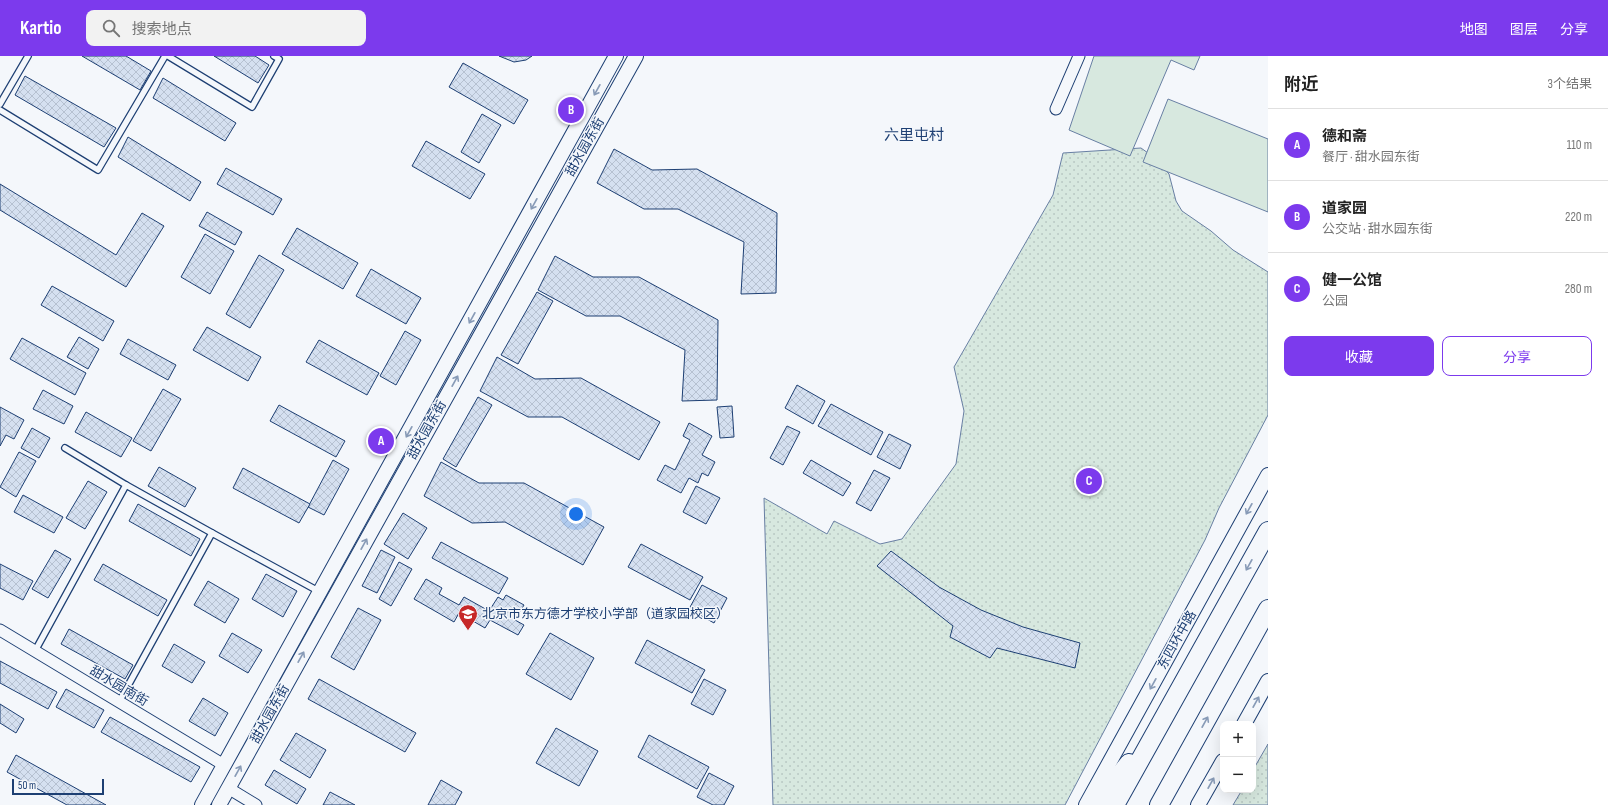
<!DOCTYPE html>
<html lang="zh">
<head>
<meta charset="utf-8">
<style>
  body { margin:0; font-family:"Sofia Sans Condensed","Noto Sans SC",sans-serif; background:#f2f2f2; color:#222 }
  .controls { position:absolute; right:12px; bottom:12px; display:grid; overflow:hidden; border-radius:8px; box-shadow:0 4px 16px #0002 }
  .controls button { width:36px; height:36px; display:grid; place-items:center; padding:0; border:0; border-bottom:1px solid #e0e0e0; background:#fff; color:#222; font:20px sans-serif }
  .scale { position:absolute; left:12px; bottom:10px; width:92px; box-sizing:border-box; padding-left:4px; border:2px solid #1d3f73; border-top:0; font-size:11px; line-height:14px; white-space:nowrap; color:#1d3f73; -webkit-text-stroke:3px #f4f7fb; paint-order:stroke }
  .you { position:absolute; left:576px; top:458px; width:14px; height:14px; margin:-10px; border:3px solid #fff; border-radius:50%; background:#1a73e8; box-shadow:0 0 0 6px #1a73e833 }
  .badge { display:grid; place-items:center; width:26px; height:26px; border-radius:50%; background:#7c3aed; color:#fff; font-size:13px; font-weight:700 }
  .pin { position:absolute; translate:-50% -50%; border:2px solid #fff; box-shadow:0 1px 4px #0006 }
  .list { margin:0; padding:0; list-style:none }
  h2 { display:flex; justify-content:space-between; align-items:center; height:52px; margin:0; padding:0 16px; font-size:17px }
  h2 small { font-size:13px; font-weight:400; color:#767676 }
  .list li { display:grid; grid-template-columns:26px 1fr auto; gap:12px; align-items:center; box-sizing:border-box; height:72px; padding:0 16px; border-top:1px solid #e0e0e0 }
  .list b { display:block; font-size:15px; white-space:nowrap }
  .list p { margin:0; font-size:13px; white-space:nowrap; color:#767676 }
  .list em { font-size:13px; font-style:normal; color:#767676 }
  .actions { display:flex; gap:8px; padding:12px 16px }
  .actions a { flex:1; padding:9px 0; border:1px solid #7c3aed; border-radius:8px; text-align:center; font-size:14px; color:#7c3aed }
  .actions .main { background:#7c3aed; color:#fff }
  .icon { flex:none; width:22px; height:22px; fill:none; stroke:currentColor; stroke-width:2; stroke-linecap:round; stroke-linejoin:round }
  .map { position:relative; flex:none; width:1268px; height:749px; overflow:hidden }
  header { display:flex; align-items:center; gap:24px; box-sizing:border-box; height:56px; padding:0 20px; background:#7c3aed; color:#fff }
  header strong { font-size:19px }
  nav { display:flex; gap:22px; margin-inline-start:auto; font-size:14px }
  .search { width:280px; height:36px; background:#f2f2f2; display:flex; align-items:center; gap:10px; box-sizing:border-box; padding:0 14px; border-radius:8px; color:#767676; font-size:15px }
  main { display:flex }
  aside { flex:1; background:#fff }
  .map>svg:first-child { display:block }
  .green { fill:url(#green-dots); stroke:#687fa3 }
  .pitch { fill:#d7e8df; stroke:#687fa3 }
  .building { fill:url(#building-cross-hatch); stroke:#1d3f73 }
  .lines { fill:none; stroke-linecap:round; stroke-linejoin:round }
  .service-casing { stroke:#1d3f73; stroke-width:8 }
  .minor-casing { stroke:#1d3f73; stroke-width:13 }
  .tertiary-casing { stroke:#1d3f73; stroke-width:16 }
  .trunk-casing { stroke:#1d3f73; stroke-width:20 }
  .service { stroke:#f4f7fb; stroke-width:5.5 }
  .minor { stroke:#f4f7fb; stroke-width:11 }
  .tertiary { stroke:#f4f7fb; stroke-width:14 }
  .trunk { stroke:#f4f7fb; stroke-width:18 }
  .oneway { stroke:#889bb7 }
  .labels { text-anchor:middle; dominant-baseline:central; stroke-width:3; stroke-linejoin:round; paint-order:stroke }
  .street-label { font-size:13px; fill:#1d3f73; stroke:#f4f7fb }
  .poi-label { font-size:13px; fill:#1d3f73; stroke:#f4f7fb; text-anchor:start }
  .quarter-label { font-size:15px; fill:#1d3f73; stroke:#f4f7fb }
</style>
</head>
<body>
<header>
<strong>Kartio</strong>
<div class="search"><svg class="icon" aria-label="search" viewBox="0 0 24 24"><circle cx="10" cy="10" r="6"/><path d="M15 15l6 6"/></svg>搜索地点</div>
<nav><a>地图</a><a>图层</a><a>分享</a></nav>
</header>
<main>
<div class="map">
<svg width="1268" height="749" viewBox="0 0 1268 749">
  <defs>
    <pattern id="green-dots" width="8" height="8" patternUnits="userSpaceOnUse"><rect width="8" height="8" fill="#d7e8df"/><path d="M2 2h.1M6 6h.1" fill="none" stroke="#b8c8c3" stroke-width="1.8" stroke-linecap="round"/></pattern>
    <pattern id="building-cross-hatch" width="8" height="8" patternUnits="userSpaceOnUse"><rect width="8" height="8" fill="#d5e0f0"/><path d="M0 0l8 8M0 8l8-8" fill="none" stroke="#b6c1d1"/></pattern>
  </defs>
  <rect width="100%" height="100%" fill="#f4f7fb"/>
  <g class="green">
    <polygon points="1141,92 1155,102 1169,118 1176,145 1182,155 1211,175 1233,194 1268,216 1268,359 1219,452 1205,484 1065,749 773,749 764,442 827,478 834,465 880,488 902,483 956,408 964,355 954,311 1053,139 1063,97"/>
    <polygon points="1268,688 1268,749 1233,749 1242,734 1253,734 1253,714"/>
  </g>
  <g class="pitch">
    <polygon points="1094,0 1200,0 1194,14 1171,4 1130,100 1069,74"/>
    <polygon points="1168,43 1268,83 1268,156 1143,106"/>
  </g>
  <g class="building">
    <polygon points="82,0 126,0 151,15 140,34"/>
    <polygon points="214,0 255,0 269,9 258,27"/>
    <polygon points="499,0 532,0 526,4 514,6"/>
    <polygon points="463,7 528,44 514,68 449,31"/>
    <polygon points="25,20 116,72 104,91 15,39"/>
    <polygon points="163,22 236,67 225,85 153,42"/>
    <polygon points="482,58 501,69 479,107 461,96"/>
    <polygon points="128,81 201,126 190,145 118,101"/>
    <polygon points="426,85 485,118 470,143 412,110"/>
    <polygon points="614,93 652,114 697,113 777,157 776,237 741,238 744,186 678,153 644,153 597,127"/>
    <polygon points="226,112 282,143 273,159 217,128"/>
    <polygon points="0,128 116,199 142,157 164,170 126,231 0,154"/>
    <polygon points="207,156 242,176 235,189 199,170"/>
    <polygon points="297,172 358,207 343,233 282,198"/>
    <polygon points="205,178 234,195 210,238 181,221"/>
    <polygon points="259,199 284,214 250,272 226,258"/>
    <polygon points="555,200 593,221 639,221 718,264 717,344 682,345 685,294 620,260 586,260 538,234"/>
    <polygon points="371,213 421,242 406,268 356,240"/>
    <polygon points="52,230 114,265 103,285 41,249"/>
    <polygon points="537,236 553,245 518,308 501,299"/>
    <polygon points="207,271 261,301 248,325 193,294"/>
    <polygon points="405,275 421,284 396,329 380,320"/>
    <polygon points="79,281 99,293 88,313 67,301"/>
    <polygon points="22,282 86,317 75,339 10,303"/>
    <polygon points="128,283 176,309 168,324 120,298"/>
    <polygon points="319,284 379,317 367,339 306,306"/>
    <polygon points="497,301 535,323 581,322 660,366 639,404 562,361 528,361 480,335"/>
    <polygon points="797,329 825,345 813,368 785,352"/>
    <polygon points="163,333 181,343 151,395 133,385"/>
    <polygon points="43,334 73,350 64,368 33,353"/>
    <polygon points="478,341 492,349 456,411 443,403"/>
    <polygon points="831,348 883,376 871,399 818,370"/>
    <polygon points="279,349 345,385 336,401 270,365"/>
    <polygon points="732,350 734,381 720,382 717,351"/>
    <polygon points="0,351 24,364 14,383 6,379 0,390"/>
    <polygon points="86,356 132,382 121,401 75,376"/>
    <polygon points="689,367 712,380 702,399 715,406 708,420 702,417 698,427 689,422 681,437 657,424 665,409 675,414 690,384 683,380"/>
    <polygon points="787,370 800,376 783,409 770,402"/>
    <polygon points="32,372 50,382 39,402 21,392"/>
    <polygon points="889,378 911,389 900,413 877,401"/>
    <polygon points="19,396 36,405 16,441 0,431"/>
    <polygon points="333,404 349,413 324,459 308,451"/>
    <polygon points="811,404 851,427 843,440 803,417"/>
    <polygon points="441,406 479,427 524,427 604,471 583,509 505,466 472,467 424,440"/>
    <polygon points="159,411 196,432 185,451 148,430"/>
    <polygon points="243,412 310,448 299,467 233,432"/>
    <polygon points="874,414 890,422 871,455 856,447"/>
    <polygon points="88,425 107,436 85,473 66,462"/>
    <polygon points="696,430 720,442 706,468 683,456"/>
    <polygon points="23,439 63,461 54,477 14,456"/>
    <polygon points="138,448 200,483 191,500 129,465"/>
    <polygon points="403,457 427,472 408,503 384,488"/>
    <polygon points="441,486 508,522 499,538 432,502"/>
    <polygon points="641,488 703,521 690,544 628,511"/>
    <polygon points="55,494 71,503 48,542 32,533"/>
    <polygon points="381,494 395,501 377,537 362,530"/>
    <polygon points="891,495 939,531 981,554 1023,571 1080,587 1075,612 997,592 990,602 950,581 953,570 877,510"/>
    <polygon points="399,506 412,513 391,550 379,543"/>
    <polygon points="0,508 33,525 23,544 0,532"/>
    <polygon points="103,508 167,544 158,560 94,524"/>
    <polygon points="266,518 297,535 283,561 252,543"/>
    <polygon points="426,523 442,532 439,538 459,549 464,541 489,555 498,541 503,544 506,539 524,549 515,564 524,569 518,579 490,564 485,572 459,557 454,566 414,543"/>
    <polygon points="208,525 239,543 225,567 194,549"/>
    <polygon points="702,529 727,542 714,567 689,553"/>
    <polygon points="358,552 381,564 354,614 331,601"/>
    <polygon points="69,573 133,609 125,623 61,588"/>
    <polygon points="232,577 262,594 248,617 219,600"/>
    <polygon points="550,577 594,602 571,644 526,618"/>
    <polygon points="647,584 705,614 692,637 635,607"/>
    <polygon points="174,588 205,606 192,627 162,610"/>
    <polygon points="0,605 57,636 48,653 0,627"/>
    <polygon points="319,623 416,677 405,696 308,643"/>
    <polygon points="704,623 726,634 713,659 691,648"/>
    <polygon points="66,633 104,654 94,672 56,651"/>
    <polygon points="203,642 228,657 215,680 189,665"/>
    <polygon points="0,648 24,663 16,677 0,667"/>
    <polygon points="110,661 200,711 191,726 101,676"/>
    <polygon points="556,672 598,695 579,730 536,707"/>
    <polygon points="296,677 326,694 310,722 280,704"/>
    <polygon points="649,679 709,711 697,733 638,701"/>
    <polygon points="16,699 106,749 67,749 7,716"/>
    <polygon points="274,714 306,733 297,748 265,729"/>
    <polygon points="709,717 734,730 724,749 713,749 697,741"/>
    <polygon points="441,724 462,736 455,749 428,749"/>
    <polygon points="330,736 355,749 323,749"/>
  </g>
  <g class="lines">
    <defs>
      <g id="service">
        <polyline points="168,0 252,51 279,3 274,0"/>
        <polyline points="0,48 28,0"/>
        <polyline points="0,54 98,114 165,0"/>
        <polyline points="126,429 212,477"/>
        <polyline points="35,595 126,429 65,392"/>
        <polyline points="119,646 212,477 320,536"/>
      </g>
      <g id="minor">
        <polyline points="1056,53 1079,0"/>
        <polyline points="0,574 224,709"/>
        <polyline points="228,732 256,749"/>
      </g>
      <g id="tertiary">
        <polyline points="1244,668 1268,625"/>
        <polyline points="202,749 616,0"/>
        <polyline points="219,749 636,0"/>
        <polyline points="1086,749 1268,419"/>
        <polyline points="1198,749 1223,705"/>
      </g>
      <g id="trunk">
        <polyline points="1095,749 1129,707"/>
        <polyline points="1115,749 1268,475"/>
        <polyline points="1159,749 1268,553"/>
      </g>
    </defs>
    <use href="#service" class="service-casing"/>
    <use href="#minor" class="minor-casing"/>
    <use href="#tertiary" class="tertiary-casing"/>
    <use href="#trunk" class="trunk-casing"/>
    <use href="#service" class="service"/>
    <use href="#minor" class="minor"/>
    <use href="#tertiary" class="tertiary"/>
    <use href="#trunk" class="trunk"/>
  </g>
  <defs><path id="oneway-shaft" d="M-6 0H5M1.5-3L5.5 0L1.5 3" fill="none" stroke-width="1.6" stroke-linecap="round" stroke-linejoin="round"/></defs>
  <g class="oneway">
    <use href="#oneway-shaft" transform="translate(597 34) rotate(119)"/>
    <use href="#oneway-shaft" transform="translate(534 148) rotate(119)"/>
    <use href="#oneway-shaft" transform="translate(472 262) rotate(119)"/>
    <use href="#oneway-shaft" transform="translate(455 325) rotate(-61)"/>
    <use href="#oneway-shaft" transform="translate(409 376) rotate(119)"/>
    <use href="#oneway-shaft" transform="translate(1249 453) rotate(119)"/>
    <use href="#oneway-shaft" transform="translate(364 488) rotate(-61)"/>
    <use href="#oneway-shaft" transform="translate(1249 509) rotate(119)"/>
    <use href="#oneway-shaft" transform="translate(301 601) rotate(-61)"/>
    <use href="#oneway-shaft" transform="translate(1153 628) rotate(119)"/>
    <use href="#oneway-shaft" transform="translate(1256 646) rotate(-61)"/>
    <use href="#oneway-shaft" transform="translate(1205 666) rotate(-61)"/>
    <use href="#oneway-shaft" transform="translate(238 715) rotate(-61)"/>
    <use href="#oneway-shaft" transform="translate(1211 727) rotate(-61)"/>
  </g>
  <defs>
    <symbol id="school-pin" viewBox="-11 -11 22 30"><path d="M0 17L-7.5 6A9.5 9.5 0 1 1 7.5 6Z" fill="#c62828" stroke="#f4f7fb"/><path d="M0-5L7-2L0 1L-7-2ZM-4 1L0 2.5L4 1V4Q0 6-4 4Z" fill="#fff"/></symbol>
  </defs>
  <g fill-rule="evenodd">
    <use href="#school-pin" x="457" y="547" width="22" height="30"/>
  </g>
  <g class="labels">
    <g class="street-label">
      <text transform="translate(585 91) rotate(-61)">甜水园东街</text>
      <text transform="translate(427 374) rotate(-61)">甜水园东街</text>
      <text transform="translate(1177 584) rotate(-61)">东四环中路</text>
      <text transform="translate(119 630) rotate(31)">甜水园南街</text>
      <text transform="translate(270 658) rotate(-61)">甜水园东街</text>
    </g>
    <g class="poi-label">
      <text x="482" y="558">北京市东方德才学校小学部（道家园校区）</text>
    </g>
    <g class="quarter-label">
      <text x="914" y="79">六里屯村</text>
    </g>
  </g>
</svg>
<div class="controls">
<button>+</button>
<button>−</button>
</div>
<div class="scale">50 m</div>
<div class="you"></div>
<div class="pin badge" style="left:381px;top:385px">A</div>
<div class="pin badge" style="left:571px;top:54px">B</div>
<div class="pin badge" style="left:1089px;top:425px">C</div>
</div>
<aside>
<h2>附近<small>3个结果</small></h2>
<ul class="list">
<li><span class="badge">A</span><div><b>德和斋</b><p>餐厅 · 甜水园东街</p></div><em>110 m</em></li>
<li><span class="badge">B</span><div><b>道家园</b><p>公交站 · 甜水园东街</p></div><em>220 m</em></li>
<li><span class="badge">C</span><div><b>健一公馆</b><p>公园</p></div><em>280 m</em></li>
</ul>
<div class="actions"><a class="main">收藏</a><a>分享</a></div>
</aside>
</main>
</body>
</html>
